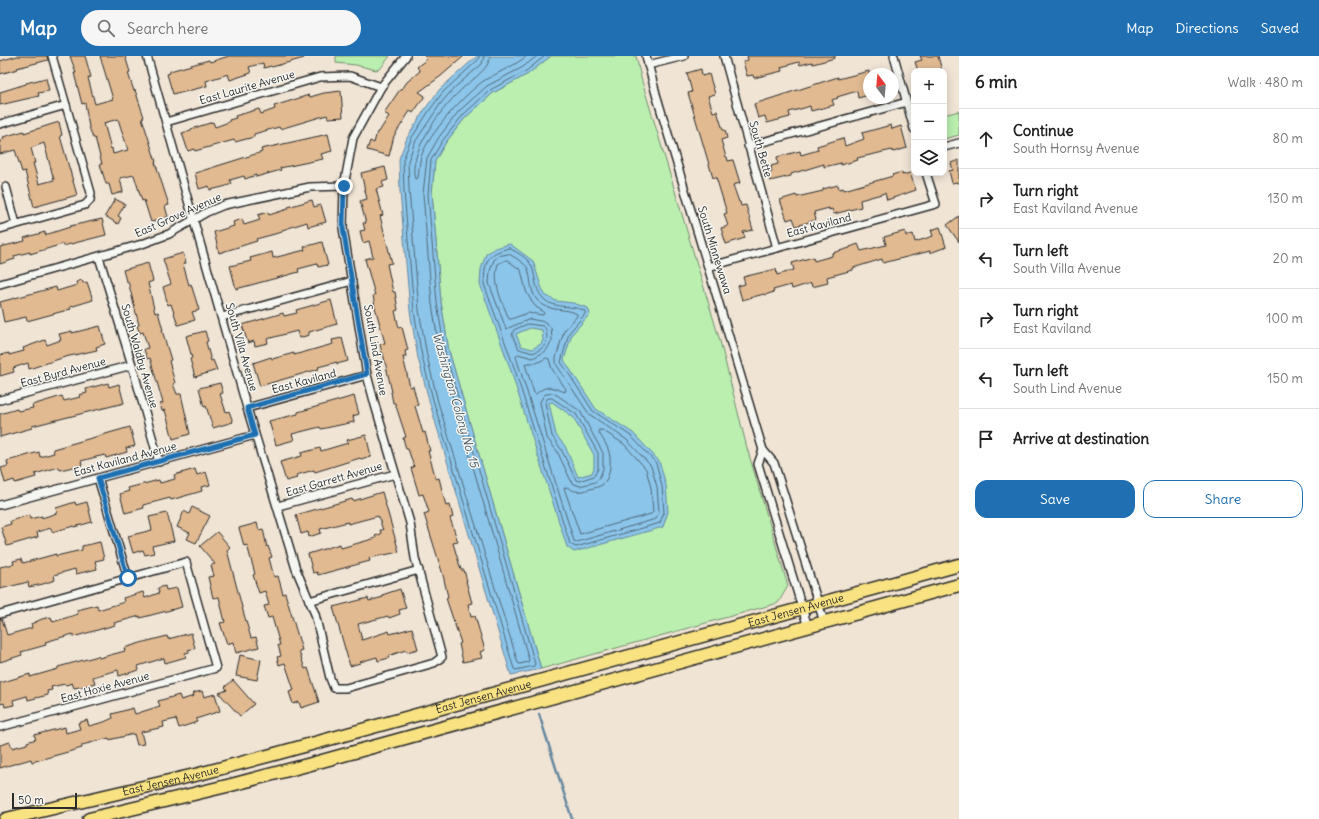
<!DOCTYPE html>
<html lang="en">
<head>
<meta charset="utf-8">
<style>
  body { margin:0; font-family:Delius,sans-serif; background:#f6f6f6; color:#222 }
  .controls { position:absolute; right:12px; top:12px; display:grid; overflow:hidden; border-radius:8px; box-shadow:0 2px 10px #0003 }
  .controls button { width:36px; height:36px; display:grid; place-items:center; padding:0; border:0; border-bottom:1px solid #e0e0e0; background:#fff; color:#222; font:20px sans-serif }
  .compass { position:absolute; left:863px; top:12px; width:36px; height:36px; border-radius:50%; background:#fff; box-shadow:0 2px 10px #0003; rotate:344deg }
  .scale { position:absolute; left:12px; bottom:10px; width:65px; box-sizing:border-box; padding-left:4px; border:2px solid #2b2b2b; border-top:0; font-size:11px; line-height:14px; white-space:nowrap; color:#2b2b2b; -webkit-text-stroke:3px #f6f6f2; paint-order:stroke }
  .stop { position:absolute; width:12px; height:12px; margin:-9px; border:3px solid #1f6fb2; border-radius:50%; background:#fff }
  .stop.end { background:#1f6fb2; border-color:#fff; box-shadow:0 1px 4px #0008 }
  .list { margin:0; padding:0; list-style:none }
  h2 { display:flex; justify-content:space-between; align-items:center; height:52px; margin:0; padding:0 16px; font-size:17px }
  h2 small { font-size:13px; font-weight:400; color:#767676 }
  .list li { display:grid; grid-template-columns:26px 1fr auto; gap:12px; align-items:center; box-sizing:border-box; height:60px; padding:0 16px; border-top:1px solid #e0e0e0 }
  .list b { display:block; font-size:15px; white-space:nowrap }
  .list p { margin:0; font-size:13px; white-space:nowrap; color:#767676 }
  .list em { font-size:13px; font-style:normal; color:#767676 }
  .actions { display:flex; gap:8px; padding:12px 16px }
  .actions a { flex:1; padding:9px 0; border:1px solid #1f6fb2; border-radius:12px; text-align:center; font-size:14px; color:#1f6fb2 }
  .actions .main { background:#1f6fb2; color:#fff }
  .icon { flex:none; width:22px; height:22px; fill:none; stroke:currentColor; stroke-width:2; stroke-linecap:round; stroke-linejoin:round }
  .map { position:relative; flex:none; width:959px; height:763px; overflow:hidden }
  header { display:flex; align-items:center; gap:24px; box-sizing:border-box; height:56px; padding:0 20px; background:#1f6fb2; color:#fff }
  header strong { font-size:19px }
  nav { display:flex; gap:22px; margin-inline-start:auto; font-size:14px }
  .search { width:280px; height:36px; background:#f6f6f6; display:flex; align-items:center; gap:10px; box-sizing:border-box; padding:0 14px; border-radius:22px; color:#767676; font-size:15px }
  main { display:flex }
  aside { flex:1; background:#fff }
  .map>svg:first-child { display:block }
  .green { fill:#baefb0; stroke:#728d6e }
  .water { fill:#8bc5ea; stroke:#65879e; fill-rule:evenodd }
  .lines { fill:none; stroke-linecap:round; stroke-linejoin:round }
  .shore { stroke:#516977; stroke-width:1 }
  .stream { stroke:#65879e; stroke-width:2.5 }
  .building { fill:#e1ba91; stroke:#2b2b2b; fill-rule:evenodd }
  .minor-casing { stroke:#2b2b2b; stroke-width:10 }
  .primary-casing { stroke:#2b2b2b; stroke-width:15 }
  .minor { stroke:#f6f6f2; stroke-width:7 }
  .primary { stroke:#f8e281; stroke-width:12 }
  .route { stroke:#1f6fb2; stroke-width:5 }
  .labels { text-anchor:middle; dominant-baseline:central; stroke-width:3; stroke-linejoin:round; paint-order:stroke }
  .street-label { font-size:11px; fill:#2b2b2b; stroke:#f6f6f2 }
  .water-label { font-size:12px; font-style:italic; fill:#485964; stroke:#f6f6f2 }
</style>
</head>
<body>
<header>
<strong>Map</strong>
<div class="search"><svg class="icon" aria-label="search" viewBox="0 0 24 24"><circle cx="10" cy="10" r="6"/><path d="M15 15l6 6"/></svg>Search here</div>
<nav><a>Map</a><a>Directions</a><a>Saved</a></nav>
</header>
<main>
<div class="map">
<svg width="959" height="763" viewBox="0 0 959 763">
  <rect width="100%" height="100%" fill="#f0e4d5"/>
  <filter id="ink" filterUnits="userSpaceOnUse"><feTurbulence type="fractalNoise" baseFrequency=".025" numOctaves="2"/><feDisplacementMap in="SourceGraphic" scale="8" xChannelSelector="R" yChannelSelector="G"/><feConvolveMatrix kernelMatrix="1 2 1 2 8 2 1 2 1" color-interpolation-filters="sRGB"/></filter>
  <g filter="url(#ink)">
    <g class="green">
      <polygon points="336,0 390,0 380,13 376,14 356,9 336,7"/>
      <polygon points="551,0 636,0 641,22 720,285 747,392 788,530 778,547 541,613 449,295 441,246 432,137 435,105 446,86 465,62 493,37 528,18"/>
      <polygon points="959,55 959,79 944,83 944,59"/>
    </g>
    <g class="water">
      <polygon points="477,0 551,0 528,18 493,37 465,62 446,86 435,105 432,137 441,246 449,295 541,613 511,619 430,348 418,302 410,255 400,135 399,103 407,82 425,53 440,33"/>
      <path d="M510 188 533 205 541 230 545 239 556 245 573 247 588 252 590 258 572 278 564 304 596 353 633 377 659 405 666 429 668 456 663 471 574 496 567 491 510 312 480 228 481 213 486 198 495 192ZM530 272 542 274 543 284 541 288 532 293 521 290 516 278ZM552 346 573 361 594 399V412L592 417 578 421 565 390 556 379 549 347Z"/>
    </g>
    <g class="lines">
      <g class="shore">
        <polyline points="479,0 478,4 443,36 429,55 411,83 403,104 404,135 414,255 422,301 434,347 514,613 516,614 534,610 535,608 445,296 437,247 428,138 431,104 443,84 463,59 490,34 526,15 545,0"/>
        <polyline points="484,0 482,8 454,32 441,47 415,86 408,105 409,134 419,254 427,300 438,346 518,607 520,608 528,606 529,604 440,297 432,248 423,138 427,102 439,81 459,55 487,30 523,11 537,0"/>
        <path d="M490 0C490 14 468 26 459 36 441 53 407 98 415 123L418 122C419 115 419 108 421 101 427 80 466 36 485 24 499 16 514 10 527 0"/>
        <path d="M509 192C516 196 528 202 531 209 536 219 534 232 542 241 552 254 572 248 585 255V258L569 277 561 306 593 355 631 380 656 407 662 430 664 456 660 467 576 491 570 488 514 311 484 228C485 205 486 198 509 192Z"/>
        <path d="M509 198C514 201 523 206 527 211 532 221 529 237 539 246 552 257 565 251 577 258V260L564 275 556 302V308L589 358 627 384 651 410 657 431 659 456 656 463 577 486 574 485 516 301 518 298 533 302 546 295 552 285 551 271 545 266 530 263 506 273 489 227 490 215 494 204 499 200Z"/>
        <path d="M507 204 521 214 526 235 532 246 536 251 544 256 543 259 528 257 511 263H509C502 245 492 227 498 208Z"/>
        <path d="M528 268 543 270C547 273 546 275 547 280 547 290 542 293 533 297L519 293 512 279 514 274Z"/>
        <path d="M547 302 549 303 552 313 566 333 565 336C553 332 548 327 536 338L534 337 525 308 527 307H536Z"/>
        <polygon points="553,337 557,339 580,355 603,397 603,413 599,423 595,426 580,430 572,427 557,395 547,382 540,346 544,339"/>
        <polygon points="552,342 576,358 598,397 598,413 594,420 579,425 576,424 561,393 552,380 545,347 547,343"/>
        <path d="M599 374H602L624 388 646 413 651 432 653 456 651 458 580 478 564 432 567 431C575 437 581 436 590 433 594 432 598 431 602 429 611 422 612 403 608 393 606 387 602 382 599 377Z"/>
      </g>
      <polyline class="stream" points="539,658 572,763"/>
    </g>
    <g class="building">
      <polygon points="17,0 47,0 48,4 17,12 18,13 0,18 0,5"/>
      <path d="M70 0H85L91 21 88 22 95 48 113 43 100 0H125L130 16 128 17 134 35 135 34 144 61 142 62 156 106H155L169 149 165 150 168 161 151 166 144 144 142 145 134 119 120 122 123 136 112 139 109 128H106L100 108H102L95 82H93L89 71 85 47 82 48 74 17H76ZM118 63 128 94 113 98 112 92 111 93 104 67Z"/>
      <polygon points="229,0 304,0 304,2 272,11 271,10 264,12 263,7 249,11 251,17 230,24 228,18 206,25 207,30 180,37 180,36 173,38 167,18 170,17 170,15 209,4 210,6"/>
      <polygon points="424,0 464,0 441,20 419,36 425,40 413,57 410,55 394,80 389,100 367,94 370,85 374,87 377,76 379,76 389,60 384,57 401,32 402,33 407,26 420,15 417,11 427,3"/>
      <polygon points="747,0 835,0 835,2 813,8 812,6 800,9 799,6 781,11 782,15 754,22 753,19 747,20 743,6 748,4"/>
      <polygon points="920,0 938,0 942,15 918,15 915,6 922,4"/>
      <polygon points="701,13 702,20 709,18 715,38 708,40 713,56 717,55 723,74 725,74 727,82 721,84 726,101 727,101 728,105 733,104 740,127 733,129 739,146 740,146 741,150 746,149 753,174 743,176 745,182 726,188 721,172 728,170 724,158 727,157 716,121 713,122 688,37 692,36 687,17"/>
      <polygon points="869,15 869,39 858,42 857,35 837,41 838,42 832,44 834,49 811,55 810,50 804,52 789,56 790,61 767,67 765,60 758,62 754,48 838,21 838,23"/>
      <polygon points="46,22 49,35 38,37 39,40 0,49 0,36 26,28 26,27"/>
      <polygon points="341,35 343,61 328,62 327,59 280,73 279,71 254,78 254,81 235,86 234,84 195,95 194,93 188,95 182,77 191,74 191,73 213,66 215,71 229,66 229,64 236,62 235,60 259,53 261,58 275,53 274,50 309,39 310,41 324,37"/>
      <path d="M59 66 62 79 60 80 77 139 34 151 25 115 22 116 15 94 0 98V84L4 83 3 81 24 75V77ZM44 87 54 124 39 128 33 107H35L31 92Z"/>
      <polygon points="891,69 892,73 901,70 907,92 893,96 892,94 857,102 858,104 841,109 841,107 824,111 824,108 791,118 791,120 770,125 768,117 772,116 771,110 778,108 777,101 800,95 801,99 818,94 817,90 843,82 845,90 864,83 862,77"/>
      <polygon points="328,78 332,95 321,98 323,103 280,112 281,114 256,121 256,119 245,123 244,120 230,124 232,128 223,131 210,134 209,130 199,133 195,117 262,96 261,93"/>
      <polygon points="959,104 959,127 957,127 957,126 952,127 949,115 953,114 951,107"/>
      <polygon points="385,111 388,124 382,126 384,131 376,133 383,159 380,160 392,207 387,208 393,236 395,236 398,254 395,255 399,272 402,271 408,294 405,295 406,301 403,301 410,331 413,330 418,349 415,350 423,377 425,376 430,395 428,395 436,423 439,422 446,450 450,449 453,461 450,462 458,486 453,487 461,514 464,514 467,525 466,525 472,547 468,548 471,561 475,560 485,594 480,596 482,602 463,606 459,588 461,587 446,542 448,541 443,519 424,458 429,456 423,438 419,439 411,412 414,411 408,393 406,393 403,382 406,381 395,347 393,347 391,336 392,336 383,297 382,297 380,288 385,287 375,251 373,239 375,239 365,203 373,201 369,185 363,187 360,175 365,174 363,167 366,167 360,145 367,143 361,117"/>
      <polygon points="902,116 902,119 910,117 916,134 887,144 885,137 860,144 861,151 834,158 832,153 829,154 829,152 814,156 816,164 796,170 793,162 787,164 780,144 796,139 797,141 823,135 823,133 838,129 839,133 843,132 844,134 893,120 892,119"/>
      <polygon points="115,143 125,148 118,160 121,162 118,168 105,160"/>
      <polygon points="312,144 314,151 321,149 326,166 308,171 307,166 282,174 282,176 256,183 257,185 219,197 214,176 234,170 233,166 242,163 244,169 260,164 258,159 268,156 269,159 288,153 288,151"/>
      <polygon points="959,160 959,186 947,169"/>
      <polygon points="102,163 106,179 63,190 63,188 30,198 30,196 14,200 15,203 0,208 0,191 25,185 24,182 45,176 45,179 70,171 70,170"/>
      <polygon points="940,171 946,191 930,197 930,195 883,207 882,203 853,212 853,214 827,221 828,227 812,231 811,227 792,233 791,229 773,234 774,236 765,239 764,238 742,244 738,230 745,228 743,221 776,213 777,219 794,214 792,207 813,201 814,205 832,200 832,197 850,192 850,191 858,188 861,195 886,189 884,181 905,175 906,180 913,178 915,186 933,180 931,174"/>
      <polygon points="322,186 328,209 318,211 317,208 298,213 299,216 236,233 230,210 251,205 250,202 272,196 273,202 305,194 304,191"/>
      <polygon points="183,197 186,207 183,208 189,229 191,228 199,254 192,256 195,264 178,269 171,248 168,249 163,231 171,228 163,203"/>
      <polygon points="148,207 153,225 148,227 155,257 158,256 163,274 162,274 171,304 169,305 175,327 173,328 177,338 181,338 190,378 173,383 165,354 162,355 160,348 163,347 150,302 147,303 144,293 148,292 143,276 140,277 137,270 139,269 128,225 126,225 123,214"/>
      <polygon points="82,224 83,227 87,226 93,244 70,251 71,253 27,265 26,261 4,266 0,246 56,231 57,235 77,229 76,226"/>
      <polygon points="331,244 337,268 309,276 309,279 299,282 297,275 267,283 268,287 255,290 254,285 248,287 242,269 283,257 284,260 297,257 296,254"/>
      <polygon points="100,270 105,288 96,291 97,294 65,301 29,313 28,307 13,312 14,316 0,320 0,299 9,297 9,299 24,295 23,292 45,284 47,289 61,284 59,278 72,275 72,277"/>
      <polygon points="205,275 208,285 206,286 211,305 213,304 217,314 195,321 190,303 192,302 186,280"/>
      <polygon points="342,282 348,305 337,308 337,306 318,311 319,313 260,330 253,307 271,301 272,303 294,297 294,299 333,288 332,284"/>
      <polygon points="108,327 109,331 119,328 124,347 32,370 32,372 0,381 0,358 17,353 18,355 33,352 32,349 62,340 64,345 80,341 79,339 87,337 86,333"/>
      <polygon points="220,327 223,337 220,338 226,356 229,355 233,366 213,372 206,350 204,351 199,332"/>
      <polygon points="354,340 359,358 353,360 354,366 321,373 320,371 292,378 294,384 276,389 269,365 298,358 298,356"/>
      <polygon points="130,371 135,390 126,392 127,396 106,402 105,399 96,401 81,405 82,409 60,414 59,411 35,418 36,421 15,427 14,424 5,427 1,412 8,410 7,405 39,396 40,401 54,397 53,393"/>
      <polygon points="366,379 371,400 361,403 360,402 315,416 314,414 296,419 297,422 286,425 280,406 302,400 301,397 320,392 321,395 348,387 347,384"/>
      <polygon points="195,413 197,419 206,416 210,429 201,431 202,435 171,444 170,442 143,449 144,452 125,457 120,438 129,435 128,432 159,424 160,427 175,423 174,419"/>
      <polygon points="382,436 399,496 369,502 370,505 318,519 317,516 313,517 308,498 340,488 341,492 376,482 375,480 381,478 380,474 383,474 378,460 348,468 348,466 320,473 321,477 309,481 308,476 301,478 296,459 352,443 353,445"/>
      <polygon points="75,446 76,449 87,446 92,466 74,471 74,470 52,476 51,472 37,476 38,481 7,490 1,471 11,468 10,465 29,459 30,463 42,460 42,462 57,457 56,452"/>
      <polygon points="192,451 210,460 196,487 187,483 190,477 177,471 184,455 189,458"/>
      <polygon points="167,457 174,485 152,490 154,497 145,499 143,494 133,497 128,480 152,474 149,461"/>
      <polygon points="257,467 259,474 263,473 267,491 268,490 272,501 269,502 274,521 278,520 283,538 285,537 302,594 299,595 305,613 308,612 319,646 301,652 299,646 293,648 289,636 294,634 285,607 279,609 277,601 281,600 278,589 280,589 272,561 268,562 264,550 269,549 265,535 259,537 253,519 255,518 247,489 244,490 239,472"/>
      <polygon points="217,476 230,491 227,494 243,555 251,582 256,581 259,591 236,597 233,586 227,588 220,567 225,566 219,541 213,542 211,534 208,521 214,520 211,509 215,508 200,490"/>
      <polygon points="100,486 104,503 95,505 97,513 76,518 75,513 54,519 55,524 43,528 29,531 28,526 0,533 0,511 14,508 13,505 21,503 23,507 56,498 56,500 82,494 82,490"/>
      <polygon points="165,530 166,534 177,532 182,551 140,562 140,560 114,567 115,569 73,581 73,578 45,586 46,589 21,596 22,599 0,606 0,563 2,563 7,579 32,572 31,568 42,563 51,561 53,566 78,558 77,554 97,549 98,554 118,548 124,546 123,542 143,536 145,542 159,537 158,532"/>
      <polygon points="400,533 406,552 399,554 400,558 389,562 388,560 358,568 362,584 389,575 390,578 412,572 418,593 407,596 406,594 388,600 389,602 378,605 377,601 360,606 360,607 350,610 333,551 368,542 369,545 383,541 382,539"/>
      <polygon points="191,577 195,592 188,594 190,596 185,597 186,601 165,607 164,602 138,610 139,614 119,620 118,614 107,617 93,621 95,627 85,630 74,632 72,627 66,629 65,628 51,631 52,634 47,635 48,639 28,644 27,640 13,644 14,649 5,651 4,647 0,648 0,627 30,618 30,621 58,613 58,611 98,600 99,602 125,595 124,592 144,586 167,580 168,583"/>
      <polygon points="240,599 261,604 257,624 236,620"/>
      <polygon points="233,624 254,648 240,660 219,637 227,634 225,631"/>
      <polygon points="202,635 204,641 215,638 220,655 196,663 197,666 179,672 176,663 163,666 164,671 141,676 144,688 137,689 134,678 109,684 109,682 82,689 82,692 32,706 31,703 0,712 0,689 10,686 12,692 27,688 27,686 36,683 34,679 65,671 66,677 80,673 78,667 87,664 89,670 104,666 113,662 112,658 133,652 135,658 160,650 158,645 179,639 181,644 194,640 193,637"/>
    </g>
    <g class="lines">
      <defs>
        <g id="minor">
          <polyline points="147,0 247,352 296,513 315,558 330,622 334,632 346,632 434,607 442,601 415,502 410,467 375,349 367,319 343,172 344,130 353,82 381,31 406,0"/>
          <polyline points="646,0 656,38 763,394 774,407 824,566"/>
          <polyline points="724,0 777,192"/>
          <polyline points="894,0 914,73"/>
          <polyline points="648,9 684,0"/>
          <polyline points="166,66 320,21 350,20 381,31"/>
          <polyline points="0,68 66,49"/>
          <polyline points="748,90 907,46"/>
          <polyline points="944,91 959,87"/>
          <polyline points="6,131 16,168"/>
          <polyline points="0,173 85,149 90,144 91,137 52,0"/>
          <polyline points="99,201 132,309 159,406"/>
          <polyline points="708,211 936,148 926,117"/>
          <polyline points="0,228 142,188 169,178 207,156 224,149 310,131 344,130"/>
          <polyline points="222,261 352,225"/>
          <polyline points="0,344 132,309"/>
          <polyline points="247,352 367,319"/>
          <polyline points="763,394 758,408 808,571"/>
          <polyline points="98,422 128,522"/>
          <polyline points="0,449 255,379"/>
          <polyline points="278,450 395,418"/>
          <polyline points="309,545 419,514"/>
          <polyline points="0,558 186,506 216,612 0,671"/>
        </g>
        <g id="primary">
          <path id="s1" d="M6 763 199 718 275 698 959 509"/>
          <polyline points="89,763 231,729 311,708 959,529"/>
        </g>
      </defs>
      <use href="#minor" class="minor-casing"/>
      <use href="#primary" class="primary-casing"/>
      <use href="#minor" class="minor"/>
      <use href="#primary" class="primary"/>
    </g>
  </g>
  <g class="lines" filter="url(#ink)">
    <polyline class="route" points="128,522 98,422 255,379 247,352 367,318 343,172 344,130"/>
  </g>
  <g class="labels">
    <g class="street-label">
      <text transform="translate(247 31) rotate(-16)">East Laurite Avenue</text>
      <text transform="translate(761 93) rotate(74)">South Bette</text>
      <text transform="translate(178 159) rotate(-24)">East Grove Avenue</text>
      <text transform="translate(819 169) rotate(-15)">East Kaviland</text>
      <text transform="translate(715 194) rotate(73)">South Minnewawa</text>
      <text transform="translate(242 291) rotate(74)">South Villa Avenue</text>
      <text transform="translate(376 294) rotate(80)">South Lind Avenue</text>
      <text transform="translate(140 300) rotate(74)">South Waldby Avenue</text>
      <text transform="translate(63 316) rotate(-15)">East Byrd Avenue</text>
      <text transform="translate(304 325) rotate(-15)">East Kaviland</text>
      <text transform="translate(125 403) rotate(-15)">East Kaviland Avenue</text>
      <text transform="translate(334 423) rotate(-16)">East Garrett Avenue</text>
      <text stroke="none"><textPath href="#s1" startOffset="817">East Jensen Avenue</textPath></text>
      <text transform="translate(105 631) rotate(-15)">East Hoxie Avenue</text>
      <text stroke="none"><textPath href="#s1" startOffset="493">East Jensen Avenue</textPath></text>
      <text stroke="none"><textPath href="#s1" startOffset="169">East Jensen Avenue</textPath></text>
    </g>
    <g class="water-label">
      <text transform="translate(456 344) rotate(74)">Washington Colony No. 15</text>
    </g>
  </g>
</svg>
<div class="controls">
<button>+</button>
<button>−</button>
<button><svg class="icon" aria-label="layers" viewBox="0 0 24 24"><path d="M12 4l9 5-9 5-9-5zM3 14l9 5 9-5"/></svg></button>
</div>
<svg class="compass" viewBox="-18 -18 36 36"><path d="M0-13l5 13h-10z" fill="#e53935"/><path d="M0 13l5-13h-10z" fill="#767676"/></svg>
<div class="scale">50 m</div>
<div class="stop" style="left:128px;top:522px"></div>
<div class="stop end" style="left:344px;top:130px"></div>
</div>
<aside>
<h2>6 min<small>Walk · 480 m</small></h2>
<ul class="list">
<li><svg class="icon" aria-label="ahead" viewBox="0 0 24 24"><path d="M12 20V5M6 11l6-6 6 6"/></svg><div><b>Continue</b><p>South Hornsy Avenue</p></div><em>80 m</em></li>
<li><svg class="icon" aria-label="right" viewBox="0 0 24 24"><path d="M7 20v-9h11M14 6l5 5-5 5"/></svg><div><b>Turn right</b><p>East Kaviland Avenue</p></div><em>130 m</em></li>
<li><svg class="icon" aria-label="left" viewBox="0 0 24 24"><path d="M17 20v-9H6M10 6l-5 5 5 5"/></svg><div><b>Turn left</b><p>South Villa Avenue</p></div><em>20 m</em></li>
<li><svg class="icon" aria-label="right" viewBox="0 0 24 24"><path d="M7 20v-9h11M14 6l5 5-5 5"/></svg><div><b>Turn right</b><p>East Kaviland</p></div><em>100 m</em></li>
<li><svg class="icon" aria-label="left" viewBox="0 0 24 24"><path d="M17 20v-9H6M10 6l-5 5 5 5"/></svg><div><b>Turn left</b><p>South Lind Avenue</p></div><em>150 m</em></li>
<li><svg class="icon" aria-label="arrive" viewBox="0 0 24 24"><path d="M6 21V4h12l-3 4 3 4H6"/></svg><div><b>Arrive at destination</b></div></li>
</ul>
<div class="actions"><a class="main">Save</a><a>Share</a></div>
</aside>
</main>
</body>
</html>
